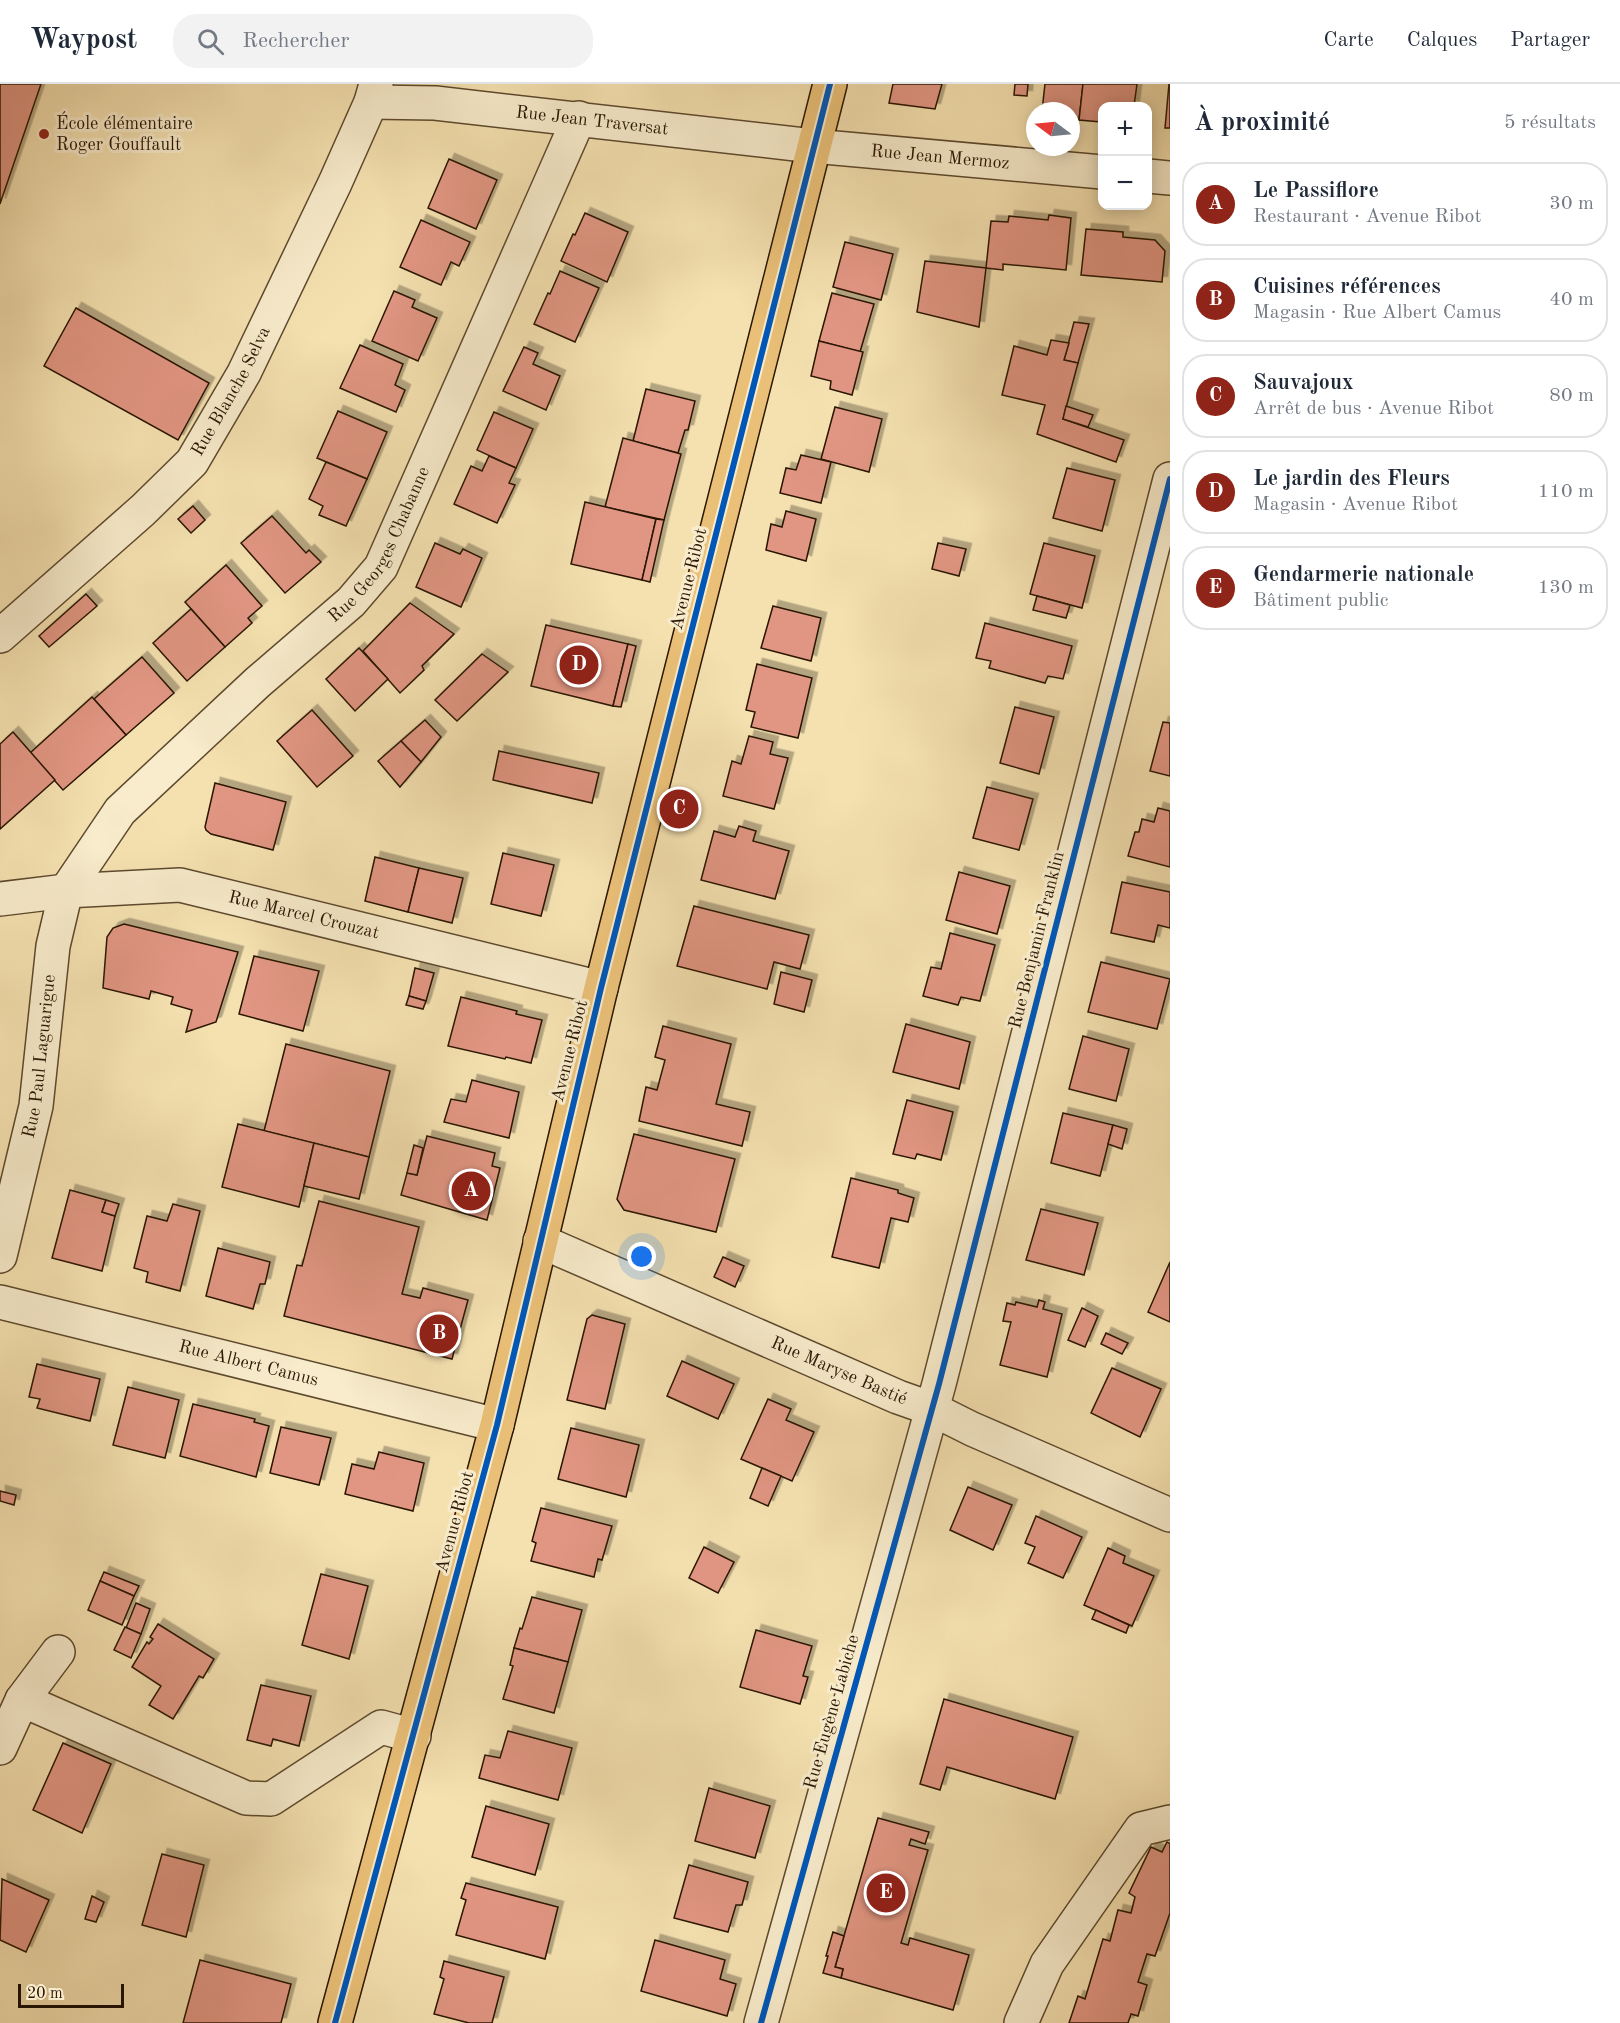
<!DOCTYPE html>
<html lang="fr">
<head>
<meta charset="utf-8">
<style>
  body { margin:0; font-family:"Old Standard TT",serif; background:#f2f2f3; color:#1f2937 }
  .controls { position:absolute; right:18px; top:18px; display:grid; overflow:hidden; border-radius:12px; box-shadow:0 3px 15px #0003 }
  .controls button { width:54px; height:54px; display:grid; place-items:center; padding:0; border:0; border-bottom:2px solid #e0e1e3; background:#fff; color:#1f2937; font:30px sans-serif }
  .compass { position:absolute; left:1026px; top:18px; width:54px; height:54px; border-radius:50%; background:#fff; box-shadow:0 3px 15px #0003; rotate:286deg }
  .scale { position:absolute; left:18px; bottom:15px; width:106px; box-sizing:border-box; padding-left:6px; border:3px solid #2a1603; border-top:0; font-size:16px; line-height:21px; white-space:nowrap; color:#2a1603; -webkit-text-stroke:4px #f8eccc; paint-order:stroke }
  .you { position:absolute; left:642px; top:1173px; width:21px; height:21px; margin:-15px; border:4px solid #fff; border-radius:50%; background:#1a73e8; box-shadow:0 0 0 9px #1a73e833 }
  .badge { display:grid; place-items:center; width:39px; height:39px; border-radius:50%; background:#8f2418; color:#fff; font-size:20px; font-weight:700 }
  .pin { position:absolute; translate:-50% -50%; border:3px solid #fff; box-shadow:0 2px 6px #0006 }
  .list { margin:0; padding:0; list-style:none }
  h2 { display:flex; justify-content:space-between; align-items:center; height:78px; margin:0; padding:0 24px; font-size:26px }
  h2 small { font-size:20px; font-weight:400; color:#747a83 }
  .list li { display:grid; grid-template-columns:39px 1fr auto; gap:18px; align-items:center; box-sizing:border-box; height:84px; margin:0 12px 12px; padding:0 12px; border:2px solid #e0e1e3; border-radius:24px }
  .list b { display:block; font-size:22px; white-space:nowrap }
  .list p { margin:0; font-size:20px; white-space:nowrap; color:#747a83 }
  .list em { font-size:20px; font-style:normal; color:#747a83 }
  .icon { flex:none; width:33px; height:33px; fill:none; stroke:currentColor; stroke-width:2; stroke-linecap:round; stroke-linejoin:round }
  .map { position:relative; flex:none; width:1170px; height:1939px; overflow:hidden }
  header { display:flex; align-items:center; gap:36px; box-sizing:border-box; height:84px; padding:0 30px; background:#fff; border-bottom:2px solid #e0e1e3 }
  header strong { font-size:28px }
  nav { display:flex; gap:33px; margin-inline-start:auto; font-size:21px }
  .search { width:420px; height:54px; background:#f2f2f3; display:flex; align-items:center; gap:15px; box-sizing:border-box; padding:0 21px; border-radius:24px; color:#747a83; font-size:22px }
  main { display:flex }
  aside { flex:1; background:#fff }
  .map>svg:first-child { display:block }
  .building { fill:#e19683; stroke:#2a1603; stroke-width:1.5; filter:url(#shadow) }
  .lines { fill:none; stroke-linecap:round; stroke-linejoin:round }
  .minor-casing { stroke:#5d492e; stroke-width:36 }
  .major-casing { stroke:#2a1603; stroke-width:36 }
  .minor { stroke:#f8eccc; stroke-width:33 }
  .major { stroke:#eac078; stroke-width:33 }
  .cycleway-casing { stroke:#f8eccc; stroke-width:10 }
  .cycleway { stroke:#0057b8; stroke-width:6 }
  .poi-dot { fill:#8f2418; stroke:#f8eccc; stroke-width:2 }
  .labels { text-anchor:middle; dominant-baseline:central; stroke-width:6; stroke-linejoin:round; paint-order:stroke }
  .street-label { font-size:18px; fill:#2a1603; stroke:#f8eccc }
  .poi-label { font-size:18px; fill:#2a1603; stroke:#f8eccc; text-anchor:start }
</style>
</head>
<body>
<header>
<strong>Waypost</strong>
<div class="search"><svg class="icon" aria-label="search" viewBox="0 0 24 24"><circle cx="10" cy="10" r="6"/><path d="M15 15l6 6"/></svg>Rechercher</div>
<nav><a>Carte</a><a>Calques</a><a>Partager</a></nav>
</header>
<main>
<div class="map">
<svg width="1170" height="1939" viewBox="0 0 1170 1939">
  <defs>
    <filter id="shadow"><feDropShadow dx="5.5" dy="-5.5" stdDeviation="0" flood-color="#0004"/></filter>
  </defs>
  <rect width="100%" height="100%" fill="#f5e1b0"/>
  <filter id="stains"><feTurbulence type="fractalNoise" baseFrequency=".00333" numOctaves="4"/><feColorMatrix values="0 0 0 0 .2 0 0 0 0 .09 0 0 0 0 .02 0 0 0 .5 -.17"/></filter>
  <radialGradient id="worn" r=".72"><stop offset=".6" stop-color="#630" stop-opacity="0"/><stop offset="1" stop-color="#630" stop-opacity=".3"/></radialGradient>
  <g class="building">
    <polygon points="0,0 41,0 0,120"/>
    <polygon points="893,0 942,0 935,25 889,19"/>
    <polygon points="1015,0 1028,0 1027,12 1014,11"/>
    <polygon points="1045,0 1083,0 1079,36 1071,36 1071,27 1042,27"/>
    <polygon points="1083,0 1137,0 1134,22 1102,22 1101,38 1079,36"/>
    <polygon points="1169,0 1170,0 1170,44 1165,44"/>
    <polygon points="449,75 497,96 476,145 428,124"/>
    <polygon points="585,129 628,148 607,198 561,177 573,150 575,151"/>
    <polygon points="1049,131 1071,134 1066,186 1003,180 1003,186 986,184 991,137 1008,138 1009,132 1048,136"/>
    <polygon points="421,136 470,158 459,182 451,178 441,201 400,183"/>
    <polygon points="1086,145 1123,148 1123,153 1155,156 1165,167 1162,198 1081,191"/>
    <polygon points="845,158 893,170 881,216 833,203"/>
    <polygon points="925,177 986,184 979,243 917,228"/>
    <polygon points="560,187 599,204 575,258 534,240 548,209 550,210"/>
    <polygon points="394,207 415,216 412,223 437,234 418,277 372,257"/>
    <polygon points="832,209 874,220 860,268 819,257"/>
    <polygon points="76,224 209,299 178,356 44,282"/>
    <polygon points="1074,238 1089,240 1078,279 1064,276"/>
    <polygon points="1051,256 1069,259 1064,276 1078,279 1063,335 1124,356 1116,378 1037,350 1045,321 1002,311 1014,262 1047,271"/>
    <polygon points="819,257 863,268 852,311 830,305 831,297 811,292"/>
    <polygon points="360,261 403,280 395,301 405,306 396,328 340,304"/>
    <polygon points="524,263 538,269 533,280 560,292 546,326 503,307"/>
    <polygon points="646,305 695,317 688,346 685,346 678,369 633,357"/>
    <polygon points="1066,322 1093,331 1088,343 1063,335"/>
    <polygon points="835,323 882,335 869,388 821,375"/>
    <polygon points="338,327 387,348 367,395 317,374"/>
    <polygon points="494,328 533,345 516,384 477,366"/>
    <polygon points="623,354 681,370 664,436 605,423"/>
    <polygon points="801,371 831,378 821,419 780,409 786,384 796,386"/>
    <polygon points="489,372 516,384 509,399 515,401 497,439 454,420 471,382 482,387"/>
    <polygon points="326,378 367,395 346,442 319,431 323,422 309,415"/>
    <polygon points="1067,384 1115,396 1102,447 1053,434"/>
    <polygon points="585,418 656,435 642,496 571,480"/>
    <polygon points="193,422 205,436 191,449 178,435"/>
    <polygon points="786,427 816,435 806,477 766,466 771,440 782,443"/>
    <polygon points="272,432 306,469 309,466 321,478 285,509 241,459"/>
    <polygon points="656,435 664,436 650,498 642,496"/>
    <polygon points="435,459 460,470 463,465 482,474 461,523 416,503"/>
    <polygon points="938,459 966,465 959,492 932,485"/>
    <polygon points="1044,459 1095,472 1082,524 1030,510"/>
    <polygon points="226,481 262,522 248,534 252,539 225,563 185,518"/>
    <polygon points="86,510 97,522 49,563 39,552"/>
    <polygon points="1037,512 1070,521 1066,534 1033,526"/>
    <polygon points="410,519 454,550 422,582 424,586 400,609 363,567"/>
    <polygon points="773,522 821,534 811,577 761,564"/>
    <polygon points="191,525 225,563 187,597 153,559"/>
    <polygon points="985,539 1072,562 1063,595 1048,592 1045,599 989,584 991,577 976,574"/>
    <polygon points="546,541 628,560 613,622 531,602"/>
    <polygon points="628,560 636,562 621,623 613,622"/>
    <polygon points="359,564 388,595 355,627 326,595"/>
    <polygon points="482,570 508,588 457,637 435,616"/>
    <polygon points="142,573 174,609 126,651 94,615"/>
    <polygon points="757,580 812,594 798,654 751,643 755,628 746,626"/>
    <polygon points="92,613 126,651 63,706 30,669"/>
    <polygon points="1015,623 1054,633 1039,690 1000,679"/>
    <polygon points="312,626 353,672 317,703 277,657"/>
    <polygon points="425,636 441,653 421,678 401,657"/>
    <polygon points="1163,638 1170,639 1170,692 1150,687"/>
    <polygon points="13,648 55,696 0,745 0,660"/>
    <polygon points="749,652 773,658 770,670 788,674 774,725 723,712 732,677 741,680"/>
    <polygon points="401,657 421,678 400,703 378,677"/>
    <polygon points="499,667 599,689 592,719 493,696"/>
    <polygon points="215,699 286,718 273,766 211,750 206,746 205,743"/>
    <polygon points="987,703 1033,715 1019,766 973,754"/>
    <polygon points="1158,724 1170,727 1170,783 1128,772 1135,748 1139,748 1142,735 1154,738"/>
    <polygon points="739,742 756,747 753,757 789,767 775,815 701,796 714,747 735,753"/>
    <polygon points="503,769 554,781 541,832 491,820"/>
    <polygon points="375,773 419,784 408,828 365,817"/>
    <polygon points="419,784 463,794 452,839 408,828"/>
    <polygon points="959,788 1010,802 997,850 946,836"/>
    <polygon points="1122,798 1170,808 1170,844 1158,841 1154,858 1111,849"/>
    <polygon points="694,822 809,851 800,885 774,878 767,905 677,882"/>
    <polygon points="124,840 238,868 216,938 186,948 192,926 171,920 173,913 151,907 149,915 103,904 107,853 113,844"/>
    <polygon points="950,849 995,861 980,917 961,913 958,921 923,912 931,883 941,885"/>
    <polygon points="254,872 319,887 303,947 239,930"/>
    <polygon points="1101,878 1170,895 1157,945 1088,928"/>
    <polygon points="415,884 434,889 426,917 409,912"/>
    <polygon points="781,888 812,896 804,928 774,920"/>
    <polygon points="409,912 426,917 423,925 406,921"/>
    <polygon points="461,913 517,927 516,930 542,936 531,979 506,973 505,975 448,962"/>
    <polygon points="906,940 970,958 959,1005 893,988"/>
    <polygon points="663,942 731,960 716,1020 750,1028 742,1062 639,1037 646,1003 657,1006 665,976 655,973"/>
    <polygon points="1083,952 1129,965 1116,1017 1069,1005"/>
    <polygon points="286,960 390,987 369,1073 264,1047"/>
    <polygon points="472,996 519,1008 509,1054 444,1038 451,1015 466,1018"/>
    <polygon points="907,1016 953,1028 941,1076 917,1070 915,1075 893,1070"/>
    <polygon points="1063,1029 1113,1041 1100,1092 1051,1079"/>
    <polygon points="238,1040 314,1059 299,1123 222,1103"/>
    <polygon points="1113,1041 1127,1045 1122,1065 1108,1060"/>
    <polygon points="634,1050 735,1075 716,1148 624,1126 617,1115"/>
    <polygon points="427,1052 495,1069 492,1082 500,1084 487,1136 401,1111 407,1089 417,1091"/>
    <polygon points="314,1059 369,1073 359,1115 304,1102"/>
    <polygon points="414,1061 423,1064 417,1091 407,1089"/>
    <polygon points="851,1094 898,1106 898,1109 914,1114 908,1138 891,1134 879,1184 832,1173"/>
    <polygon points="70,1106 106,1116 102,1128 115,1132 102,1187 52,1174"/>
    <polygon points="106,1116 119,1120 115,1132 102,1128"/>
    <polygon points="319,1117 419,1143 402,1210 420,1214 423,1204 468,1216 452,1275 284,1232 297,1181 302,1182"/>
    <polygon points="173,1120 200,1127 180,1207 146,1198 148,1188 134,1184 147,1132 167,1137"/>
    <polygon points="1041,1125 1098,1139 1084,1191 1026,1176"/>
    <polygon points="218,1164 270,1178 265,1200 260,1200 253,1225 206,1212"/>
    <polygon points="723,1173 744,1182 735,1203 714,1193"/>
    <polygon points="1170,1178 1170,1238 1148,1228"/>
    <polygon points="1039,1216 1045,1218 1043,1225 1062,1230 1047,1293 1000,1281 1011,1238 1003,1237 1007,1219 1015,1221 1016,1218 1037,1223"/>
    <polygon points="1082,1224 1098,1232 1085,1263 1068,1256"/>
    <polygon points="592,1231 625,1240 605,1325 567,1316 587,1235"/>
    <polygon points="1106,1249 1128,1259 1122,1270 1101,1260"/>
    <polygon points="682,1277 734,1300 718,1335 667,1312"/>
    <polygon points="37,1280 100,1295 90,1337 37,1324 40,1315 29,1313"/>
    <polygon points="1112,1284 1161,1305 1140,1353 1091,1329"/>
    <polygon points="128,1303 179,1316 165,1374 113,1361"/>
    <polygon points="768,1315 791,1325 786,1336 814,1348 792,1397 741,1375"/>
    <polygon points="193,1320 255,1335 254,1338 269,1342 256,1393 180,1372"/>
    <polygon points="281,1343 331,1354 319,1401 270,1389"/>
    <polygon points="571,1344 639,1361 626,1413 558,1395"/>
    <polygon points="379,1368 424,1379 413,1427 345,1410 352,1380 374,1385"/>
    <polygon points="762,1384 781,1392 768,1422 750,1414"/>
    <polygon points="968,1403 1012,1421 993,1466 950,1446"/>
    <polygon points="0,1407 16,1411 14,1421 0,1417"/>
    <polygon points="541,1424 612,1442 602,1476 598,1475 594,1493 531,1477 536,1459 532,1457"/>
    <polygon points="1036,1432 1082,1453 1063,1494 1028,1479 1035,1463 1025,1459"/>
    <polygon points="704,1463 734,1478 718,1509 689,1494"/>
    <polygon points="1108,1464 1125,1472 1123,1479 1154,1492 1132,1542 1084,1521"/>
    <polygon points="104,1488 139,1502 134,1512 100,1497"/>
    <polygon points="321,1490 368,1502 349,1575 302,1561"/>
    <polygon points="100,1497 134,1512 122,1541 88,1526"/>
    <polygon points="532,1513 582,1526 568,1578 514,1564 520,1544 522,1545"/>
    <polygon points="136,1519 150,1525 141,1550 126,1544"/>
    <polygon points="1096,1526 1129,1541 1126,1549 1092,1535"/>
    <polygon points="158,1540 214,1575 203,1594 199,1592 173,1635 149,1621 161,1602 132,1583 147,1558 149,1560 153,1555 150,1553"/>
    <polygon points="125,1543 141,1550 131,1574 114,1566"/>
    <polygon points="756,1546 812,1562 803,1592 808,1593 800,1620 740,1603"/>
    <polygon points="514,1564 568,1578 554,1629 503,1615 513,1582 510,1581"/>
    <polygon points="261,1601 311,1612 299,1662 273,1655 271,1662 247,1656"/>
    <polygon points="944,1615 1073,1653 1055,1715 947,1683 940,1706 920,1700"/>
    <polygon points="508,1647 572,1664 558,1716 479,1694 485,1671 500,1674"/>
    <polygon points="63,1659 111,1680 82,1749 33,1726"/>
    <polygon points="709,1704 770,1722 755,1774 695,1757"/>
    <polygon points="486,1722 549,1740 535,1791 472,1773"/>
    <polygon points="878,1734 929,1748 925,1760 911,1755 909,1761 928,1766 901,1859 908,1861 910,1854 969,1871 953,1926 841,1894 843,1885 835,1883"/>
    <polygon points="1167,1758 1170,1760 1170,1829 1155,1872 1147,1870 1138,1898 1147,1901 1138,1932 1131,1930 1128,1939 1069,1939 1078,1912 1085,1915 1103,1855 1110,1857 1118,1826 1131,1829 1135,1813 1129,1809 1151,1763 1162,1768"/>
    <polygon points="162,1770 204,1781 186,1853 142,1841"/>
    <polygon points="689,1781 748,1798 742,1821 736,1821 728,1848 674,1834"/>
    <polygon points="2,1795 49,1816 26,1868 0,1856"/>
    <polygon points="466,1799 558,1823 545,1875 456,1851 466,1816 461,1814"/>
    <polygon points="92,1812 104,1818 96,1838 85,1835"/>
    <polygon points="833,1848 844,1852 835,1883 843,1885 841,1894 823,1889 828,1872 826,1872"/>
    <polygon points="655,1856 725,1876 720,1895 736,1900 727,1932 641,1907"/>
    <polygon points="200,1876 291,1900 281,1939 183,1939"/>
    <polygon points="444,1877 504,1893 492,1939 469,1939 434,1930 444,1895 440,1893"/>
  </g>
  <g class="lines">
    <defs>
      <g id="minor">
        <path id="s1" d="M371 18 435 19 813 62 1102 88"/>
        <polyline points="1148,92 1170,94"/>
        <path id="s2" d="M0 552 143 426 192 378 244 289 335 99 371 18 376 0"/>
        <path id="s3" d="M0 815 66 807 180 801 601 904"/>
        <path id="s4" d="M540 1157 898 1313 932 1325 972 1345 1170 1431"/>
        <path id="s5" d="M0 1172 36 1022 53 862 66 807 120 727 258 598 351 518 381 483 579 34"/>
        <path id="s6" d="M0 1218 497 1341"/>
        <polyline points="22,1616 246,1714 271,1715 381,1643 414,1652"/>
        <polyline points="0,1664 22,1616 58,1568"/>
        <polyline points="761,1939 939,1300 1170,395"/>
        <polyline points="1021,1939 1047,1880 1141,1745 1170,1738"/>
      </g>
      <polyline id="major" points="335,1939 497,1341 601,904 830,0"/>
    </defs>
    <use href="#minor" class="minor-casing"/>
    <use href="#major" class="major-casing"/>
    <use href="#minor" class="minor"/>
    <use href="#major" class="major"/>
    <defs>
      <g id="cycleway">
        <polyline points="335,1939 497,1341 601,904 830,0"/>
        <polyline points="761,1939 939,1300 1170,395"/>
      </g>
    </defs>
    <use href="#cycleway" class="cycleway-casing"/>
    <use href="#cycleway" class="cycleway"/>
  </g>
  <circle class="poi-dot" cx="44" cy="50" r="6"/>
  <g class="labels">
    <g class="street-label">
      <text stroke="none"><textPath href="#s1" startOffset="222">Rue Jean Traversat</textPath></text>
      <text stroke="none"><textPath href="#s1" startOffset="572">Rue Jean Mermoz</textPath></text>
      <text stroke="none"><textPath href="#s2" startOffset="340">Rue Blanche Selva</textPath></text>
      <text stroke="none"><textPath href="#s5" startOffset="844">Rue Georges Chabanne</textPath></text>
      <text transform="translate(689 495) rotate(-76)">Avenue Ribot</text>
      <text stroke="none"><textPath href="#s3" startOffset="308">Rue Marcel Crouzat</textPath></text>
      <text transform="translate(1037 856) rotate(-76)">Rue Benjamin Franklin</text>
      <text transform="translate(570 967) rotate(-76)">Avenue Ribot</text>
      <text stroke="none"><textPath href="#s5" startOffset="204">Rue Paul Laguarigue</textPath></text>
      <text stroke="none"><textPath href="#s6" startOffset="256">Rue Albert Camus</textPath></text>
      <text stroke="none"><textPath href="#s4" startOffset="326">Rue Maryse Bastié</textPath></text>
      <text transform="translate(455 1438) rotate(-75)">Avenue Ribot</text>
      <text transform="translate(832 1628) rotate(-74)">Rue Eugène Labiche</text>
    </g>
    <g class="poi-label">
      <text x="56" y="40">École élémentaire<tspan x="56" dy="21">Roger Gouffault</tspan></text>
    </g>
  </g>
  <rect width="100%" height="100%" filter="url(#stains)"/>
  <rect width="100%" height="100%" fill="url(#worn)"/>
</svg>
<div class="controls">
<button>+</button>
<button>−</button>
</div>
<svg class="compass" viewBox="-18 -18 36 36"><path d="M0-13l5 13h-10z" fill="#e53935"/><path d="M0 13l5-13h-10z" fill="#747a83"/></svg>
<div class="scale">20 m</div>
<div class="you"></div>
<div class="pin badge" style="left:471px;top:1107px">A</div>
<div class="pin badge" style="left:439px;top:1250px">B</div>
<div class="pin badge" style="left:679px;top:725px">C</div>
<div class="pin badge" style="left:579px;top:581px">D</div>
<div class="pin badge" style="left:886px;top:1809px">E</div>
</div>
<aside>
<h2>À proximité<small>5 résultats</small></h2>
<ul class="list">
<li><span class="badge">A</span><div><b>Le Passiflore</b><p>Restaurant · Avenue Ribot</p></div><em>30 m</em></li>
<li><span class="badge">B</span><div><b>Cuisines références</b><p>Magasin · Rue Albert Camus</p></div><em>40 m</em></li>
<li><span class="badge">C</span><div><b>Sauvajoux</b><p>Arrêt de bus · Avenue Ribot</p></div><em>80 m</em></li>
<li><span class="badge">D</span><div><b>Le jardin des Fleurs</b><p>Magasin · Avenue Ribot</p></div><em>110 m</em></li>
<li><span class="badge">E</span><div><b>Gendarmerie nationale</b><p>Bâtiment public</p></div><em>130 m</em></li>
</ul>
</aside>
</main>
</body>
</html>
